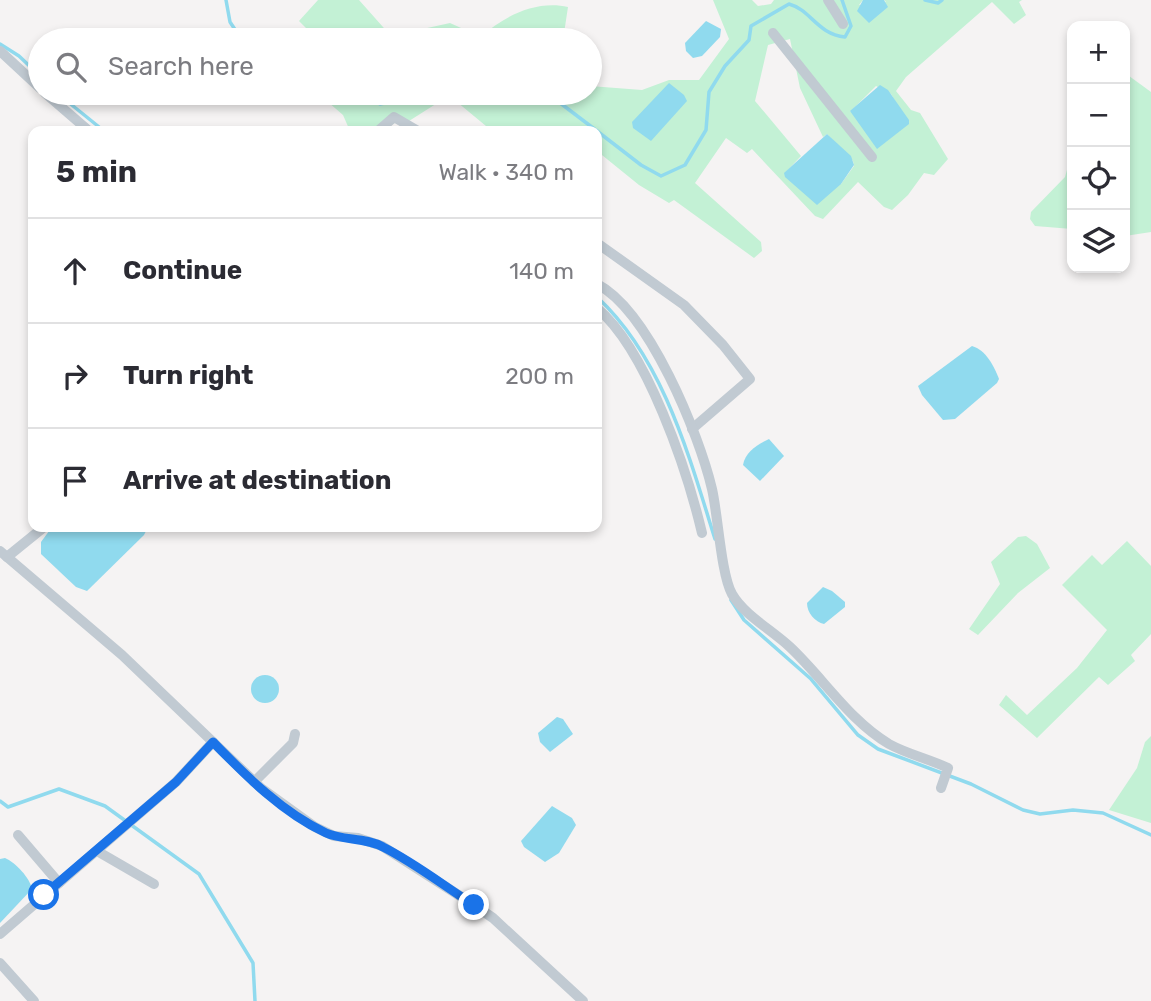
<!DOCTYPE html>
<html lang="en">
<head>
<meta charset="utf-8">
<style>
  body { margin:0; font-family:Rubik,sans-serif; background:#f2f2f3; color:#2b2b33 }
  .controls { position:absolute; right:21px; top:21px; display:grid; overflow:hidden; border-radius:14px; box-shadow:0 4px 10px #0003 }
  .controls button { width:63px; height:63px; display:grid; place-items:center; padding:0; border:0; border-bottom:2px solid #e1e1e2; background:#fff; color:#2b2b33; font:35px sans-serif }
  .stop { position:absolute; width:21px; height:21px; margin:-16px; border:5px solid #1a73e8; border-radius:50%; background:#fff }
  .stop.end { background:#1a73e8; border-color:#fff; box-shadow:0 2px 7px #0008 }
  .list { margin:0; padding:0; list-style:none }
  h2 { display:flex; justify-content:space-between; align-items:center; height:91px; margin:0; padding:0 28px; font-size:30px }
  h2 small { font-size:23px; font-weight:400; color:#7c7c81 }
  .list li { display:grid; grid-template-columns:46px 1fr auto; gap:21px; align-items:center; box-sizing:border-box; height:105px; padding:0 28px; border-top:2px solid #e1e1e2 }
  .list b { display:block; font-size:26px; white-space:nowrap }
  .list em { font-size:23px; font-style:normal; color:#7c7c81 }
  .icon { flex:none; width:38px; height:38px; fill:none; stroke:currentColor; stroke-width:2; stroke-linecap:round; stroke-linejoin:round }
  .map { position:relative; flex:none; width:1151px; height:1001px; overflow:hidden }
  .search { position:absolute; background:#fff; box-shadow:0 4px 10px #0003; left:28px; top:28px; width:574px; height:77px; display:flex; align-items:center; gap:18px; box-sizing:border-box; padding:0 24px; border-radius:38px; color:#7c7c81; font-size:26px }
  .panel { position:absolute; background:#fff; box-shadow:0 4px 10px #0003; left:28px; top:126px; width:574px; height:406px; border-radius:14px }
  .map>svg:first-child { display:block }
  .green { fill:#c3f1d5; fill-rule:evenodd }
  .water { fill:#90daee }
  .lines { fill:none; stroke-linecap:round; stroke-linejoin:round }
  .stream { stroke:#90daee; stroke-width:3.5 }
  .minor { stroke:#c1cad2; stroke-width:10 }
  .route { stroke:#1a73e8; stroke-width:9 }
</style>
</head>
<body>
<div class="map">
<svg width="1151" height="1001" viewBox="0 0 1151 1001">
  <rect width="100%" height="100%" fill="#f5f3f3"/>
  <g class="green">
    <path d="M318 0H359L391 36 450 23 481 37C504 16 536 0 568 7L563 40H307L312 34 299 21Z"/>
    <path d="M713 0H752L758 6 771 4 774 0H863L859 5 886 2 884 0H1022L1019 2 1026 15 1014 24 992 2 906 77 896 91 911 110 920 113 948 159 934 175 924 173 908 195 892 210 884 207 858 182 823 219 815 216 752 149 747 153 726 138 695 183 761 242 762 251 754 258 674 200 669 203 639 185 597 151V131H562L553 127H534L529 131H492L457 102H439L409 121H398L382 131H350L343 115 328 102H311L304 93H590V86L642 90 669 80H699L729 39ZM790 39 800 88 823 137 827 134 853 161 854 166 841 184 785 173 801 156 755 101 768 45ZM876 86 891 94 899 108 850 112Z"/>
    <polygon points="1125,73 1151,92 1151,232 1125,236"/>
    <polygon points="1072,151 1072,229 1035,226 1030,219 1031,212 1065,177"/>
    <polygon points="1026,536 1037,544 1050,568 1018,593 978,635 969,629 1000,584 991,562 1018,537"/>
    <polygon points="1127,541 1151,566 1151,634 1131,655 1135,661 1108,685 1099,677 1037,738 999,705 1006,695 1027,715 1077,668 1107,630 1062,585 1092,555 1102,565"/>
    <polygon points="1151,736 1151,823 1109,810 1137,768 1145,742"/>
  </g>
  <g class="water">
    <polygon points="863,0 884,0 888,7 869,23 857,11"/>
    <polygon points="706,21 721,29 720,37 702,56 693,58 686,51 685,43"/>
    <polygon points="669,83 684,95 687,101 651,141 633,128 632,122"/>
    <polygon points="880,85 888,90 909,120 909,124 877,149 850,111"/>
    <polygon points="827,134 851,156 854,165 841,184 817,205 785,177 784,173"/>
    <path d="M972 346C986 350 994 366 999 379L997 383 955 419 943 420 922 395 918 386Z"/>
    <path d="M769 439 784 456 760 481 743 465C745 452 758 444 769 439Z"/>
    <polygon points="52,527 148,527 144,535 87,591 76,587 41,554 41,542"/>
    <path d="M823 587 832 591 845 602V607L824 624C815 622 807 613 807 603Z"/>
    <circle cx="265" cy="689" r="14"/>
    <polygon points="557,717 563,719 573,734 550,752 540,742 538,733"/>
    <polygon points="552,806 572,818 576,825 559,853 545,862 524,847 521,841"/>
    <path d="M5 858C15 862 30 878 32 889L0 923V859Z"/>
  </g>
  <g class="lines">
    <g class="stream">
      <polyline points="226,0 230,22 242,40"/>
      <polyline points="925,0 938,3 942,0"/>
      <polyline points="0,44 19,56 40,76"/>
      <polyline points="57,93 104,131"/>
      <polyline points="357,93 380,104 430,93"/>
      <polyline points="491,93 547,93 597,131"/>
      <path d="M597 131 641 165 661 176 685 165 706 130 709 92 725 66 749 40 751 26 789 4C811 10 817 34 845 37L851 26 842 0"/>
      <path d="M597 297C663 358 689 456 715 539"/>
      <polyline points="731,600 744,620 811,679 858,735 878,749 971,784 1023,810 1040,814 1073,810 1103,813 1151,835"/>
      <polyline points="0,801 8,807 59,789 105,806 199,874 253,963 255,1001"/>
    </g>
    <g class="minor">
      <polyline points="828,0 843,24"/>
      <polyline points="773,33 872,157"/>
      <polyline points="0,51 40,88"/>
      <polyline points="45,93 89,131"/>
      <polyline points="378,131 394,117 418,131"/>
      <polyline points="597,243 684,305 723,345 750,379 692,429"/>
      <path d="M597 284C649 311 699 434 712 489 718 515 721 574 732 594 744 615 772 630 790 647 824 679 849 720 889 744 907 754 929 759 948 768L941 788"/>
      <path d="M597 308C647 350 687 470 702 533"/>
      <polyline points="0,551 122,655 261,788 315,827 334,836 358,838 382,846 474,905 493,918 583,1001"/>
      <polyline points="7,557 44,527"/>
      <polyline points="254,782 293,743 295,734"/>
      <polyline points="18,835 59,883"/>
      <polyline points="97,851 154,884"/>
      <polyline points="0,934 176,782 213,742"/>
      <polyline points="0,963 34,1001"/>
    </g>
  </g>
  <g class="lines">
    <path class="route" d="M44 895 176 782 213 742C246 776 283 813 326 833 344 841 365 837 383 847 415 863 444 886 474 905"/>
  </g>
</svg>
<div class="controls">
<button>+</button>
<button>−</button>
<button><svg class="icon" aria-label="locate" viewBox="0 0 24 24"><circle cx="12" cy="12" r="6"/><path d="M12 2v4M12 18v4M2 12h4M18 12h4"/></svg></button>
<button><svg class="icon" aria-label="layers" viewBox="0 0 24 24"><path d="M12 4l9 5-9 5-9-5zM3 14l9 5 9-5"/></svg></button>
</div>
<div class="stop" style="left:44px;top:895px"></div>
<div class="stop end" style="left:474px;top:905px"></div>
<div class="search"><svg class="icon" aria-label="search" viewBox="0 0 24 24"><circle cx="10" cy="10" r="6"/><path d="M15 15l6 6"/></svg>Search here</div>
<section class="panel">
<h2>5 min<small>Walk · 340 m</small></h2>
<ul class="list">
<li><svg class="icon" aria-label="ahead" viewBox="0 0 24 24"><path d="M12 20V5M6 11l6-6 6 6"/></svg><div><b>Continue</b></div><em>140 m</em></li>
<li><svg class="icon" aria-label="right" viewBox="0 0 24 24"><path d="M7 20v-9h11M14 6l5 5-5 5"/></svg><div><b>Turn right</b></div><em>200 m</em></li>
<li><svg class="icon" aria-label="arrive" viewBox="0 0 24 24"><path d="M6 21V4h12l-3 4 3 4H6"/></svg><div><b>Arrive at destination</b></div></li>
</ul>
</section>
</div>
</body>
</html>
